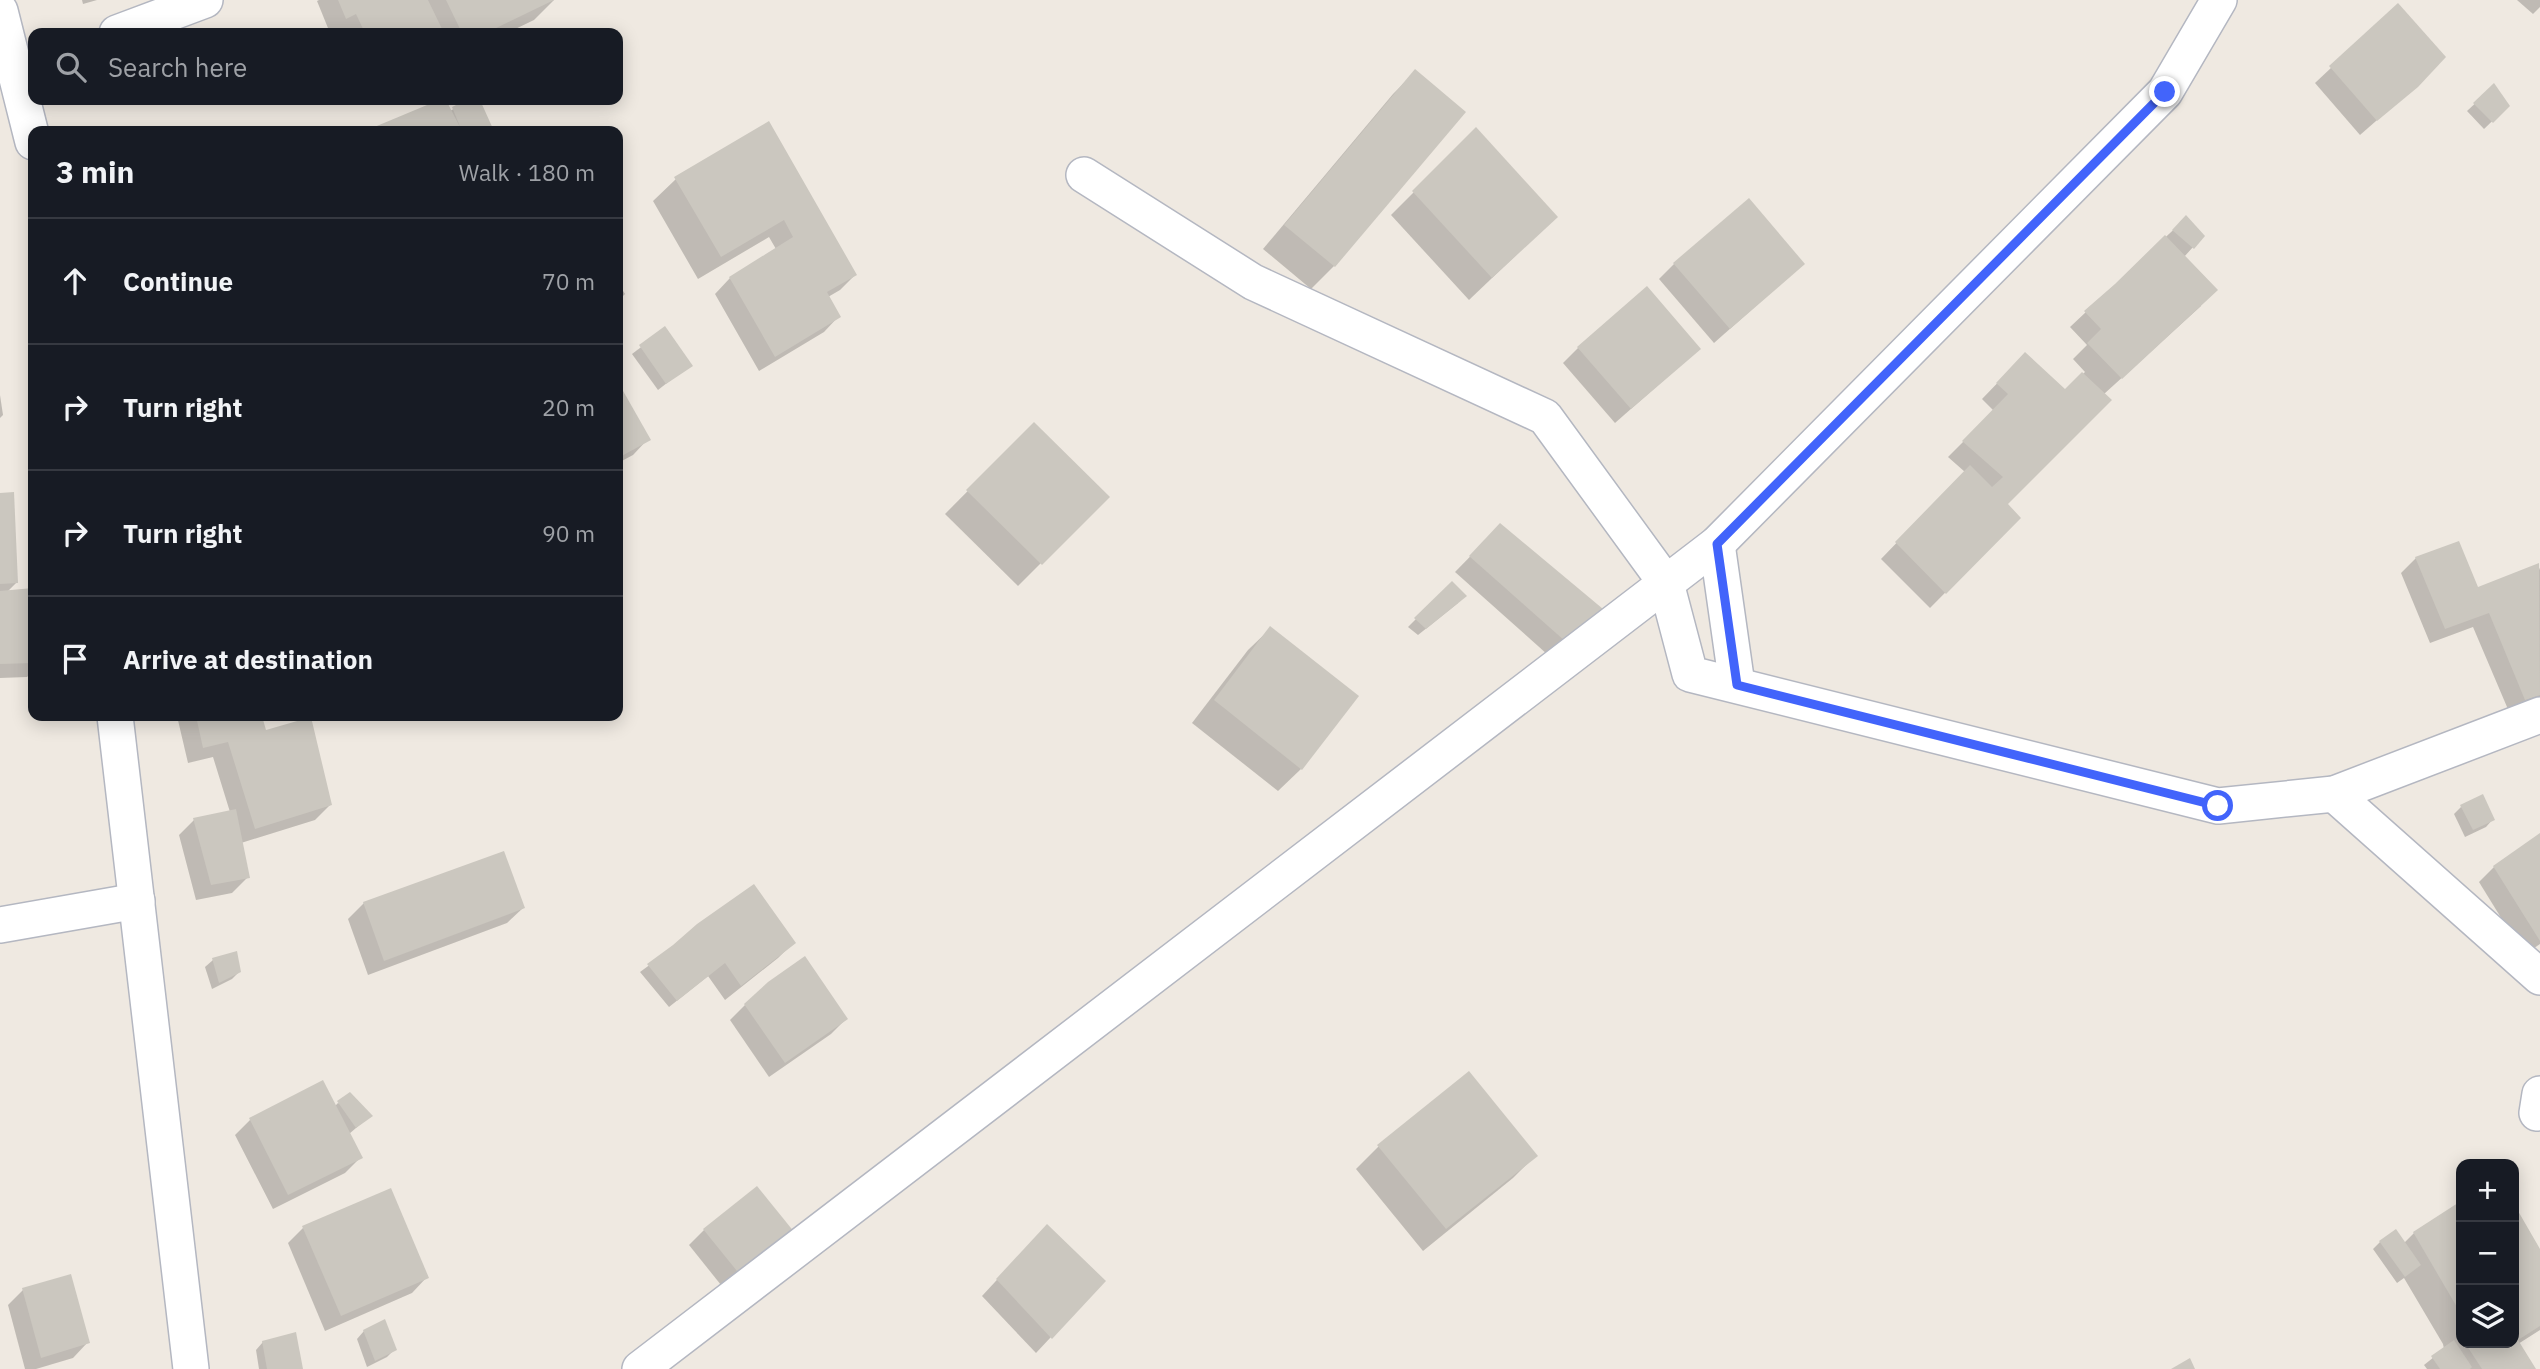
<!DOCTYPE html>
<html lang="en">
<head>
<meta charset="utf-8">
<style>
  body { margin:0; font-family:"IBM Plex Sans",sans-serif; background:#242831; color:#f1f3f6 }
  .controls { position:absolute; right:21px; bottom:21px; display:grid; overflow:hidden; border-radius:14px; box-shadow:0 4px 18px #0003 }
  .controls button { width:63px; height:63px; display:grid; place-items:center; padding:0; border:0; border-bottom:2px solid #363941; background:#171b24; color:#f1f3f6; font:35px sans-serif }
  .stop { position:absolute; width:21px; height:21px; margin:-16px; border:5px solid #4264fb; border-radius:50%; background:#fff }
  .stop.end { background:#4264fb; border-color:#fff; box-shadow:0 2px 7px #0008 }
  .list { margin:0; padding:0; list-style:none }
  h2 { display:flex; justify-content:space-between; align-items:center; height:91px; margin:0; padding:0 28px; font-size:30px }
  h2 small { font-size:23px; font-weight:400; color:#9ea1a6 }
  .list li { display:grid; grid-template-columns:46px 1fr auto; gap:21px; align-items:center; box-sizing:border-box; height:126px; padding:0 28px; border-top:2px solid #363941 }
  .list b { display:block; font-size:26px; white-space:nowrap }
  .list em { font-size:23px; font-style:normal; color:#9ea1a6 }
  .icon { flex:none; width:38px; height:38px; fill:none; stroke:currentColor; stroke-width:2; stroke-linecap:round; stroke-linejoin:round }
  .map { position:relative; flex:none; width:2540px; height:1369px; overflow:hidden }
  .search { position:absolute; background:#171b24; box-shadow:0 4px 18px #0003; left:28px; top:28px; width:595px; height:77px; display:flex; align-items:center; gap:18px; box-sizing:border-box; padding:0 24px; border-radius:14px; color:#9ea1a6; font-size:26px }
  .panel { position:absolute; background:#171b24; box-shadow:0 4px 18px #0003; left:28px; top:126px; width:595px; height:595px; border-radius:14px }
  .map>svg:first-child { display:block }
  .shadow { fill:#0003 }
  .building { fill:#cbc7bf }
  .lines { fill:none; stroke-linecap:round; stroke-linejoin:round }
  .street-casing { stroke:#b4b7c1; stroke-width:38 }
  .street { stroke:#fff; stroke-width:35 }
  .route { stroke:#4264fb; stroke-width:9 }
</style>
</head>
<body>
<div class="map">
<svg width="2540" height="1369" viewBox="0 0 2540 1369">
  <rect width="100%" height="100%" fill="#efe9e1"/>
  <g class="shadow">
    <polygon points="82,0 97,0 83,4"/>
    <polygon points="319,0 554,0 534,20 507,33 343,33 340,29 330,33 317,1"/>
    <polygon points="2517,0 2540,0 2540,7 2533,14"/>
    <polygon points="2398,5 2416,86 2360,135 2315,83"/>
    <polygon points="1415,72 1464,112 1334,266 1311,289 1263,249 1393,94"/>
    <polygon points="2494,86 2508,106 2484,129 2467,111"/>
    <polygon points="443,100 450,111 470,100 478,100 492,131 372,131"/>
    <polygon points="768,123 855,275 840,290 828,297 839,316 824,332 759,371 715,294 730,278 776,249 769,237 698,279 653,201 676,179"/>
    <polygon points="1476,130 1556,217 1469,300 1391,215"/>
    <polygon points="2186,218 2203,236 2184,257 2201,306 2104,394 2006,504 2019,518 1930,608 1881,559 1965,472 1948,457 1994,411 1982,399 2010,370 2065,391 2085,372 2073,359 2087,345 2070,327"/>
    <polygon points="1674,264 1803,264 1714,343 1659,279"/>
    <polygon points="618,283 625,294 618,301"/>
    <polygon points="665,329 690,365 658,390 632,354"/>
    <polygon points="1578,348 1699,349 1615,423 1563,363"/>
    <polygon points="618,386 648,439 633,455 618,463"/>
    <polygon points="0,395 3,415 0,418"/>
    <polygon points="1034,424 1107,497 1018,586 945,514"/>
    <polygon points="0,494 17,582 7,592 33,589 33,671 27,677 0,678"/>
    <polygon points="1501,525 1607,614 1557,663 1455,572"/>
    <polygon points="2416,558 2477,589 2538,565 2540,570 2540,703 2510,714 2473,627 2430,643 2401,573"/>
    <polygon points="1452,583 1458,603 1418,635 1408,627"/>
    <polygon points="1271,628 1301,769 1278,791 1192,723 1248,650"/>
    <polygon points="177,716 260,716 264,732 331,804 315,820 241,843 248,877 232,893 196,900 179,835 194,820 230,812 213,757 188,763"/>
    <polygon points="2461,807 2493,819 2486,827 2465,837 2454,814"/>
    <polygon points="2540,835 2540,944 2524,955 2479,882 2494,867"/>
    <polygon points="364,903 523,908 507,923 368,975 348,919"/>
    <polygon points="793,943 778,958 725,1000 708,976 669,1007 640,972 674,947"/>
    <polygon points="213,960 239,972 232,979 212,989 205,967"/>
    <polygon points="745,1005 846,1019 831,1034 769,1077 730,1020"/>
    <polygon points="1469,1073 1535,1156 1513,1178 1423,1251 1356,1169 1378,1147"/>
    <polygon points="338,1103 370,1116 349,1134 361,1157 345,1173 273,1209 235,1135 250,1120 335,1106"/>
    <polygon points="2461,1203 2461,1343 2514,1343 2514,1207 2540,1252 2540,1330 2518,1344 2534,1369 2427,1369 2424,1365 2444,1349 2443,1344 2404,1278 2397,1283 2373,1249 2380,1242 2404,1243 2414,1233"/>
    <polygon points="303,1228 427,1277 412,1293 325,1331 288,1243"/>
    <polygon points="704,1230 793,1233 725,1290 689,1245"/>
    <polygon points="1032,1242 1051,1337 1036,1353 982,1296"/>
    <polygon points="23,1290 88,1342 73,1358 36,1369 25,1369 8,1305"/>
    <polygon points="364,1331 395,1349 387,1357 367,1367 357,1339"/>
    <polygon points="263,1342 302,1369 259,1369 256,1350"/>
  </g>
  <g class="building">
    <polygon points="338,0 428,0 444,33 361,33 364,31 356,14 346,19"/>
    <polygon points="446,0 554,0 486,33 462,33"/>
    <polygon points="2398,3 2446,57 2418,87 2377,121 2329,66"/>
    <polygon points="1415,69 1466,112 1335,267 1284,225"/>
    <polygon points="2494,83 2510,106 2493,123 2473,103"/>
    <polygon points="439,100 446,100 461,129 452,107 466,100 480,100 494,131 374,131 372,128"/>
    <polygon points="769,121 857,275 827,292 841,317 775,357 729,277 793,237 784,220 721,257 674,177"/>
    <polygon points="1476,127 1558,217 1492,278 1412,191"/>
    <polygon points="1749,198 1805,264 1730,329 1673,263"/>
    <polygon points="2186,215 2205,236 2194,249 2172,230"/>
    <polygon points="2165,235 2218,290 2122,379 2087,343 2101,329 2084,311 2115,284"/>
    <polygon points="1647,286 1701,349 1631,409 1577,347"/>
    <polygon points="665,326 693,366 666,384 639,345"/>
    <polygon points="2025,352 2065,389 2082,372 2112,400 2008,504 2021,518 1946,594 1895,542 1970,465 1992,487 2003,477 1962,441 2008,394 1996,383"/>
    <polygon points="618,382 651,440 618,458"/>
    <polygon points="1034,422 1110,497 1042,565 966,490"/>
    <polygon points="14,492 18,583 0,584 0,493"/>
    <polygon points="1500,523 1609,614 1574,649 1469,556"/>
    <polygon points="2459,541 2478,587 2539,563 2540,695 2525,700 2489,613 2445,629 2415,557"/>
    <polygon points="1452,581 1467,596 1426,629 1414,618"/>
    <polygon points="33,588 33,663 0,664 0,591"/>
    <polygon points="1270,626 1359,696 1302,770 1214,700"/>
    <polygon points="196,716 262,716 266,730 311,717 332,805 255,829 228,742 203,748"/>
    <polygon points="2483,794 2495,820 2473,830 2460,805"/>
    <polygon points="236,809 250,878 211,885 193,818"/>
    <polygon points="2540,833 2540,941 2493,866"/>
    <polygon points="504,851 525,908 384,961 363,902"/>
    <polygon points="754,884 796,943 741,986 725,963 677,1001 647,964 673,945 697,924"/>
    <polygon points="237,951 241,972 219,983 212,958"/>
    <polygon points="805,956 848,1019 785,1063 744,1004 768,982"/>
    <polygon points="1469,1071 1538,1156 1446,1229 1377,1145"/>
    <polygon points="323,1080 363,1158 288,1195 249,1118"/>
    <polygon points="350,1092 373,1116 356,1128 337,1101"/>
    <polygon points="757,1186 795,1233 741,1276 703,1229"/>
    <polygon points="391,1188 429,1278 341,1316 302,1226"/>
    <polygon points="2461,1201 2461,1314 2413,1232"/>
    <polygon points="2514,1204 2540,1249 2540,1326 2518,1340 2536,1369 2482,1369 2465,1343 2514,1343"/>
    <polygon points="1047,1224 1106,1281 1052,1339 996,1279"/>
    <polygon points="2396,1229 2421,1265 2405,1277 2379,1241"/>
    <polygon points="71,1274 90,1343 41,1358 22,1288"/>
    <polygon points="385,1319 397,1350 375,1361 363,1330"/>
    <polygon points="296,1332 303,1369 267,1369 262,1341"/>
    <polygon points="2454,1340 2472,1367 2470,1369 2440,1369 2431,1356"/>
    <polygon points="2190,1358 2195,1369 2171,1369"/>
  </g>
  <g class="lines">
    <defs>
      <g id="street">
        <polyline points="0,11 33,142"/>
        <polyline points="117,33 205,0"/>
        <polyline points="1084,175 1253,282 1545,417 1666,583 1690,674 2218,806 2334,794 2540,715"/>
        <polyline points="1717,544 1737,685"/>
        <polyline points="115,716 191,1369"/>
        <polyline points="2334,794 2540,977"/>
        <polyline points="0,925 137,901"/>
        <polyline points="2537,1113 2540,1094"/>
        <polyline points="640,1369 1717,544 2165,92 2219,0"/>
      </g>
    </defs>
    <use href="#street" class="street-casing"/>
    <use href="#street" class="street"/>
  </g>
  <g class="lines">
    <polyline class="route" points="2165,92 1717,544 1737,685 2218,806"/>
  </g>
</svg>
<div class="controls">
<button>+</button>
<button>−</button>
<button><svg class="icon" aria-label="layers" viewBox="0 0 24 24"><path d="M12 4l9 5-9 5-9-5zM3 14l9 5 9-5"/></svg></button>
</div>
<div class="stop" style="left:2218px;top:806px"></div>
<div class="stop end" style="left:2165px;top:92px"></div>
<div class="search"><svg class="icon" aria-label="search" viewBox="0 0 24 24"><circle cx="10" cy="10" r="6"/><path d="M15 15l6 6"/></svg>Search here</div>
<section class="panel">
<h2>3 min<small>Walk · 180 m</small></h2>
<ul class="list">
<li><svg class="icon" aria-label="ahead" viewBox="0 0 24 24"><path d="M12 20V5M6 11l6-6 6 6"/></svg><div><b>Continue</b></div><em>70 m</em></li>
<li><svg class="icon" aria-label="right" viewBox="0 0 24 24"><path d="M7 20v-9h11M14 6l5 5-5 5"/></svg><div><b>Turn right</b></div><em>20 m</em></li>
<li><svg class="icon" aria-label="right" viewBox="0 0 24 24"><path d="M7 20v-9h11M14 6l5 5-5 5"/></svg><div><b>Turn right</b></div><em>90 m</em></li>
<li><svg class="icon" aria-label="arrive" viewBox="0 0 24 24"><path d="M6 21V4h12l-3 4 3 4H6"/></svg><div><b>Arrive at destination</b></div></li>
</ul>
</section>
</div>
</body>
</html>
